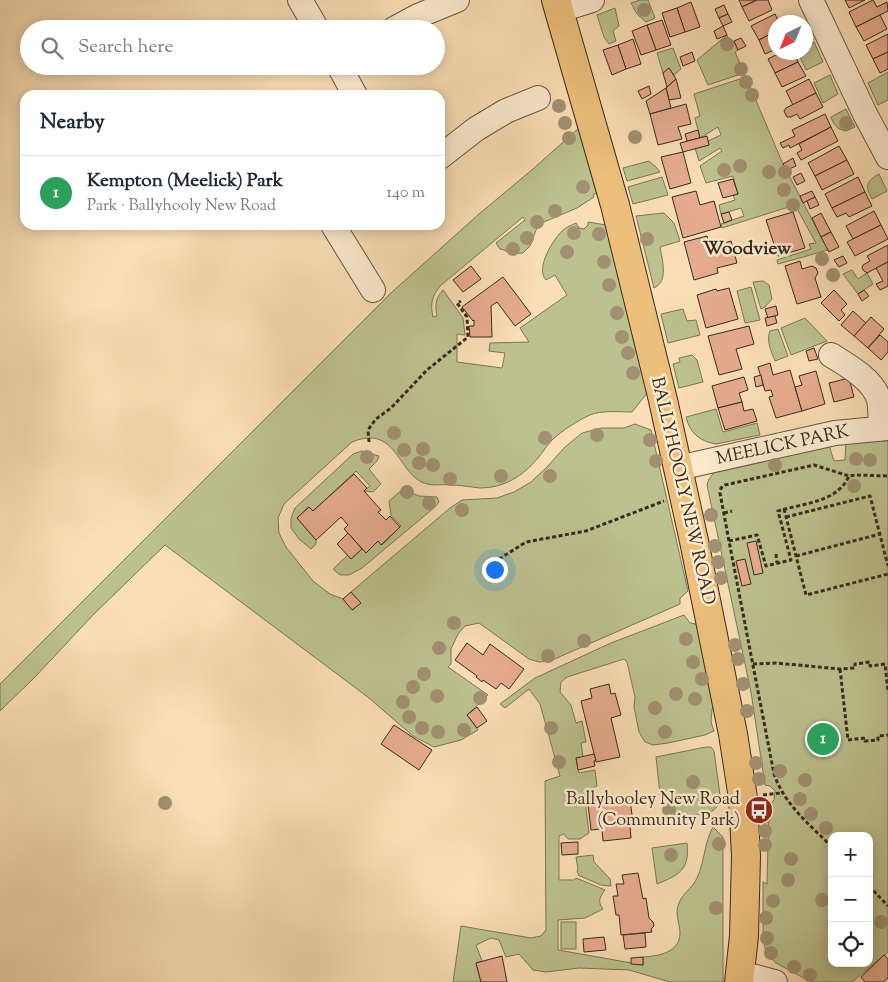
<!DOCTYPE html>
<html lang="en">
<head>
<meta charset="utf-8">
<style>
  body { margin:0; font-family:"Sorts Mill Goudy",serif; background:#f2f2f3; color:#1f2937 }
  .controls { position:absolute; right:15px; bottom:15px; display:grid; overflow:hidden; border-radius:10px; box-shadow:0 2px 12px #0003 }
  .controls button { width:45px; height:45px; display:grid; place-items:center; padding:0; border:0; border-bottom:1px solid #e0e1e3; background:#fff; color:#1f2937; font:25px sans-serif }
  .compass { position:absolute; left:768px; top:15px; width:45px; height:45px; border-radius:50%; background:#fff; box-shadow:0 2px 12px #0003; rotate:223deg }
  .you { position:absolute; left:494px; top:569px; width:18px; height:18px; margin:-12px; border:4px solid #fff; border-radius:50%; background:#1a73e8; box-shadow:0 0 0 8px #1a73e833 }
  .badge { display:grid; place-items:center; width:32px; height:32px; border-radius:50%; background:#db2777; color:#fff; font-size:16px; font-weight:700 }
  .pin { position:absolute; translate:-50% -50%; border:2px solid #fff; box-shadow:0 1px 5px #0006 }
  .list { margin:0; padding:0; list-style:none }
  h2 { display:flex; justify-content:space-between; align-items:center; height:65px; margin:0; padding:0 20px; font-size:21px }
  h2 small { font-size:16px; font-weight:400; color:#747a83 }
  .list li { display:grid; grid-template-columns:32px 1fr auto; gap:15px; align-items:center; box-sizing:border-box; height:75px; padding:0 20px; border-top:1px solid #e0e1e3 }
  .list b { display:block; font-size:19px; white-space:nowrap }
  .list p { margin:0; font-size:16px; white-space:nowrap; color:#747a83 }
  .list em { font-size:16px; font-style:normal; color:#747a83 }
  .icon { flex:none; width:28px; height:28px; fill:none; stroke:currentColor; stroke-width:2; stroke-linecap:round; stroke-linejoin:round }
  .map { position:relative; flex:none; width:888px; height:982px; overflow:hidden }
  .search { position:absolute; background:#fff; box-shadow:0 2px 12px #0003; left:20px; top:20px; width:425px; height:55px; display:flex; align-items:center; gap:12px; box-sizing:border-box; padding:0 18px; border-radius:28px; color:#747a83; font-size:19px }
  .panel { position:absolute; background:#fff; box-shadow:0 2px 12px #0003; left:20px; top:90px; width:425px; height:140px; border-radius:15px }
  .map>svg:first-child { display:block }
  .green { fill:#bcc28f; stroke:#7a7656; fill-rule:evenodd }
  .building { fill:#e7ac8f; stroke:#382a1e }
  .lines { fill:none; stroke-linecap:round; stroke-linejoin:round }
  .minor-casing { stroke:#685744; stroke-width:26 }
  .major-casing { stroke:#382a1e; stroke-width:30 }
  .path { stroke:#382a1e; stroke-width:3; stroke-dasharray:4 2.5; stroke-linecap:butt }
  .minor { stroke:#fceacf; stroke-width:24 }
  .major { stroke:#edbf7a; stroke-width:28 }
  .tree { fill:#a19071 }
  .labels { text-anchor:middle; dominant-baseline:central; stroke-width:5; stroke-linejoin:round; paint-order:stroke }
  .street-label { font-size:18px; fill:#382a1e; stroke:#fceacf }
  .poi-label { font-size:18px; fill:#382a1e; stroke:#fceacf; text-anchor:end }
  .neighbourhood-label { font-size:19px; font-weight:bold; fill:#382a1e; stroke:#fceacf }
</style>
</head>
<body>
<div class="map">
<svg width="888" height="982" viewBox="0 0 888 982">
  <rect width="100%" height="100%" fill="#fadeb5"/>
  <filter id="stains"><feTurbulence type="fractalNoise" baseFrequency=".004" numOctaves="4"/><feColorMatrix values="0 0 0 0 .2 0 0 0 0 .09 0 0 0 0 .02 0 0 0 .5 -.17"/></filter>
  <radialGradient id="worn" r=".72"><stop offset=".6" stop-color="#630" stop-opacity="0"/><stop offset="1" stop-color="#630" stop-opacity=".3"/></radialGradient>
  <g class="green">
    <polygon points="640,0 648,0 655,18 646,22 637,14 631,3"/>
    <polygon points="615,8 619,26 613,31 616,41 609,44 604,37 597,15"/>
    <polygon points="727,35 730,43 734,41 738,50 735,52 744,73 708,85 697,60"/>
    <polygon points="814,42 823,62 806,70 798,53 806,52 806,46"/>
    <polygon points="673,48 681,69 674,75 669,68 663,73 657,53"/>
    <polygon points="888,72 888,100 878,105 868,83"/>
    <polygon points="830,75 838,94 823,103 814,83"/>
    <polygon points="746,77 783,164 828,250 778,264 777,260 811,249 809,244 816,243 795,205 722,228 721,224 744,216 741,208 721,214 719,205 735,200 733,195 738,194 733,176 706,183 700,166 722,151 720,148 699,161 695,148 709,145 708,141 721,135 718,127 700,138 695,118 700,116 694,94"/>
    <path d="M846 109 855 127 846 131C836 129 834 125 831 117Z"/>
    <path d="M580 127 598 192 593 195 594 197 577 208 544 222 536 230 530 246 523 253 511 254 504 250 500 249 496 243 525 220 523 217 440 286C432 297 430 303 433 317L437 316C435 305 435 299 443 290L463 318 465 335 457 334V362L502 368 505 353 489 351 490 343 529 342 520 328 567 295 555 275 546 280C535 268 553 240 562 231 566 227 572 225 576 223L579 228 584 229 588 225V222L606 225 648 392 632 412C619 412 602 410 590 415 577 421 563 430 552 440 547 445 543 452 538 458 523 476 504 488 480 488 470 487 460 485 450 485 443 484 434 486 427 484 397 476 398 423 352 442L284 504 278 518 279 533 286 547 313 581 330 594 343 599 353 610 360 603 351 592 450 508 462 500 497 498 514 492 531 482 547 467 565 447 582 433 601 428H624L635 424 651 430 688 591 680 598V604L550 661 539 662 529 659 479 623 465 626 458 634 451 649V664L448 667 488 695 467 715 478 730 461 740 434 747 413 736 369 698 165 545 93 615 35 677 0 711V684L392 292 479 214 533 169Z"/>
    <polygon points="649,161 656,167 660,172 627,181 623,168"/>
    <path d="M879 174 887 191 872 199C865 187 866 181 879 174Z"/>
    <polygon points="662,177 668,195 633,204 628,187"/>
    <path d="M664 213 674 223 680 241 660 247C662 260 669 281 654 288L636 216Z"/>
    <polygon points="852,270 858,279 867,273 873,284 858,294 843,274"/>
    <polygon points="763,281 769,285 772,299 765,307 761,309 753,282"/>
    <polygon points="751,287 760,320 745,323 737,291"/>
    <polygon points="683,309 687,321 696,320 700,335 668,343 661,314"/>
    <polygon points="805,318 827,341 791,355 781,328"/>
    <path d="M778 329 788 356 775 361C771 351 766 341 770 331Z"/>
    <polygon points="692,355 697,360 703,382 679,388 673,364 680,362 679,358"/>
    <path d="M716 409 723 432 757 423 760 435 716 444C699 441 690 433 686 417Z"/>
    <path d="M850 440 888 441V952L852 982H811L776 963 766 952 763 939V882L767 884 769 805 774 800 775 791 770 786 765 785 751 692 707 485 709 479 717 469 829 445 834 461 845 460 846 441ZM832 836H869V963H832Z"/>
    <polygon points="362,451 379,456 377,461 369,469 381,484 373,492 364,491 370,486 356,471 313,511 308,507 297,518 316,540 316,544 311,549 299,539 291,528 291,518 295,508 353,454"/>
    <polygon points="403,489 419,496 437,497 439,502 435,507 362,568 349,575 340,575 334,570 334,568 348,555 351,559 362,549 366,552 378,541 382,545 401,526 391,515 389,501"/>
    <path d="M684 615 690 623 700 625 717 707 712 709 711 722 714 731 705 735 668 743 653 745 645 742 639 732 634 707 635 697 627 662 624 659 567 677 561 682 560 692 571 705 576 723 582 721 586 742 581 743 583 757 576 759 579 773 595 770 597 786 584 792 589 833 580 839H568L564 834 559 836V880H574L576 878 605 890C600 897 597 901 603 909L585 918 558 920V950L643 965V957C658 956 680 953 680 933 680 924 675 915 678 906 681 894 692 889 697 878 705 861 704 843 713 827L723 837V982H670L629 970 579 968 546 972 533 970 519 954 506 957 499 940 491 938 476 945 482 961 476 963 481 982H453L461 926 531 938 541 936 546 930 545 781 560 776 540 704 529 689 505 708 500 704 535 678 611 643Z"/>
    <path d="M706 747H711L714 751 721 802C718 805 715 810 712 811 704 816 673 816 665 812L660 794 656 757Z"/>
    <path d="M687 843C690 870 679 875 657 884L652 848Z"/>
    <polygon points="593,855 594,862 610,879 611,886 601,885 578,875 579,874 577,872 578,869 576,857"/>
    <rect x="561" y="922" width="15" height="27"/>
  </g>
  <g class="building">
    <polygon points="739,0 757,0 742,7"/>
    <polygon points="757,0 768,0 772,10 749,21 742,7"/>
    <polygon points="845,0 865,0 849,8"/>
    <polygon points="873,0 877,7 887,2 888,11 856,27 849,12"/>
    <polygon points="691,2 700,27 685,32 677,8"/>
    <polygon points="724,5 728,14 719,18 715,9"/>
    <polygon points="677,8 685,32 670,37 662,13"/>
    <polygon points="728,14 732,22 723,26 719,18"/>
    <polygon points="775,14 779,22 776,22 776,31 759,40 751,26"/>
    <polygon points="880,15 887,29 864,41 856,27"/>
    <polygon points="662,20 671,45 656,50 647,25"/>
    <polygon points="647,25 656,50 641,55 632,31"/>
    <polygon points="723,26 727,35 717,39 714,31"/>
    <polygon points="776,31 776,49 765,54 759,40"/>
    <polygon points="888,34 888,52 873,59 866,45"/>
    <polygon points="741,38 746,46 738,50 734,41"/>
    <polygon points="633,39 641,64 626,69 618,45"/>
    <polygon points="618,45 626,69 612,75 603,50"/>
    <polygon points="692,52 695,61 683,66 680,57"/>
    <polygon points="782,52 794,52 798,62 775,73 768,59"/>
    <polygon points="888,52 888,69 880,73 873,59"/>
    <polygon points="798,62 806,76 782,87 775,73"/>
    <polygon points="669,68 676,79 667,87 663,73"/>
    <polygon points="676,79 681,98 669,100 666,88"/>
    <polygon points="809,79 816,93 793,105 786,91"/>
    <polygon points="649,86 651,94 642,99 638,91"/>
    <polygon points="666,88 671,108 650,114 646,101"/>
    <polygon points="816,93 823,107 800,119 797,114 791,117 787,117 784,111 786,108"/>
    <polygon points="686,104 691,124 678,127 682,139 658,145 650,114"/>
    <polygon points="825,114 831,127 790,148 789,145 783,148 780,143 795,136 792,130"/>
    <polygon points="831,127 838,141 801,160 797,153 802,150 799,144"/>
    <polygon points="698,130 700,138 687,141 685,134"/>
    <polygon points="707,136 709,145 683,152 680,143"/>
    <polygon points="839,146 847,160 815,176 808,163"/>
    <polygon points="683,152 691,183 670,189 661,157"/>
    <polygon points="793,158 796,166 787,170 783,164"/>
    <polygon points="847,160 854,174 822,190 815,176"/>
    <polygon points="801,173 805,181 797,185 793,177"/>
    <polygon points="858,177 865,192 832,208 825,194"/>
    <polygon points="733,179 738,194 723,198 718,183"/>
    <polygon points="696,191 700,205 714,201 721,227 683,238 672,197"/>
    <polygon points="812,191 815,197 803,203 800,196"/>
    <polygon points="865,192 872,206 849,217 846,213 837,217 832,208"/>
    <polygon points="815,197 819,205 810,209 807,201"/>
    <polygon points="874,211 881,225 853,239 846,226"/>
    <polygon points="729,212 732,220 724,223 721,214"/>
    <polygon points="793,212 805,248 778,256 766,220"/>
    <polygon points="821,213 831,232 821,237 812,218"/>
    <polygon points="881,225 888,239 855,256 847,242"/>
    <polygon points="831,232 839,247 829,252 821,237"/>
    <polygon points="707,236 710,247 731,241 737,263 717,268 718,273 694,280 684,242"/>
    <polygon points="888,245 888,262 867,273 864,271 862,268 863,265 870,261 867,256"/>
    <polygon points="843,256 847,263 839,267 834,260"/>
    <polygon points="800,261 802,269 812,266 816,268 818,273 815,278 821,297 797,304 785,266"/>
    <polygon points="888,262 888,286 880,290 876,284 883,281 876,268"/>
    <polygon points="471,266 481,279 463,292 453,280"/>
    <polygon points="503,277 531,314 515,326 497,302 491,306 492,337 470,337 469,326 474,326 474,320 473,321 462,307"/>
    <polygon points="729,288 738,319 706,328 697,295 716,289 717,291"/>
    <polygon points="834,290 847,304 841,310 845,315 839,321 821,303"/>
    <polygon points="864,290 869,296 862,301 858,294"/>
    <polygon points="776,306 778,315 768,318 765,309"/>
    <polygon points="853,311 866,323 854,336 841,325"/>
    <polygon points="775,316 777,323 767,326 765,318"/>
    <polygon points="871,317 884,329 868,348 854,336"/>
    <polygon points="749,326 754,344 736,349 742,369 719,375 708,336"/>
    <polygon points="880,335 888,342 888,352 881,360 868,348"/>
    <polygon points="814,348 818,359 809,361 806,351"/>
    <polygon points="770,363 773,375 790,370 802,411 776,418 769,397 773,396 771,390 765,391 758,367"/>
    <polygon points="816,371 825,404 802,411 795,387 802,385 799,376"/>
    <polygon points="761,375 763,385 756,387 754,377"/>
    <polygon points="744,377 748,390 739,393 742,402 718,408 712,386"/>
    <polygon points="849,378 854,397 834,402 829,383"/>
    <polygon points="742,402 744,411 753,409 757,421 725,430 718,408"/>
    <polygon points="354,474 367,488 364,491 381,510 378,512 386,520 390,516 400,527 381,545 378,541 366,553 344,529 348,525 341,517 316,540 297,518 309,507 313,511"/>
    <polygon points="348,533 362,549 351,559 337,544"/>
    <polygon points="756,541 763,573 754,575 747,543"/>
    <polygon points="745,559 751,584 742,586 736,561"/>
    <polygon points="351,592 361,603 352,610 343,599"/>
    <polygon points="467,643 483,655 490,644 524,669 509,689 501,683 496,689 483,680 482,682 476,677 477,676 455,660"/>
    <polygon points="609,684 611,694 615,693 621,715 611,718 620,757 596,762 581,701 592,698 590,689"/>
    <polygon points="477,707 487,721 477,728 467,715"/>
    <polygon points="394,725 432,750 419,770 381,744"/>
    <polygon points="594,754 596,760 594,761 595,766 578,770 576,758"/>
    <polygon points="630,799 632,815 629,815 631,838 603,841 602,829 591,830 588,804"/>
    <polygon points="578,842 578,854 562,855 561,843"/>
    <polygon points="638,873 643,899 646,898 649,918 653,922 654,926 651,929 652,932 621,935 619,915 616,915 613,896 618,896 616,884 624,884 622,875"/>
    <polygon points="645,933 646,947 625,949 623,935"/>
    <polygon points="604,937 606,950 584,952 583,939"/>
    <polygon points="884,955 888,959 888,978 883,982 865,982 861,977"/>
    <polygon points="502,956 507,982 481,982 476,963"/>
    <polygon points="643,957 643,965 631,964 631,958"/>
  </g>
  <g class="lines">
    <defs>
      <g id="minor">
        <polyline points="300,0 317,29"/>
        <polyline points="811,0 865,114 888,157"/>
        <polyline points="560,10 592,0"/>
        <polyline points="394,29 418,16 457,0"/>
        <polyline points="339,66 355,95"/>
        <polyline points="440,157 476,129 506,111 538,98"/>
        <polyline points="333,225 373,290"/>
        <path d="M831 355C847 365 874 380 879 400 881 409 880 419 881 428"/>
        <polyline points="678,468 835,433 888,428"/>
        <polyline points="740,973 775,982"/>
      </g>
      <polyline id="major" points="556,0 615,205 663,400 694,541 733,734 743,798 746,856 744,936 739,982"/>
    </defs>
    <use href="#minor" class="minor-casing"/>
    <use href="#major" class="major-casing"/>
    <g class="path">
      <polyline points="369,442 368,430 376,419 391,408 427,370 468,337 467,317 457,303 461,301"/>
      <polyline points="784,509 806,595 888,574"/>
      <polyline points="724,513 732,511"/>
      <polyline points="786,517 870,496 888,566"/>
      <polyline points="729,541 720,493 721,488 725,485 814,465 849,476"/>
      <polyline points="776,554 777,563"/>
      <polyline points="796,556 880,534"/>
      <polyline points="488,566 526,542 586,531 664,501"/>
      <polyline points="753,664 776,663 840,669 855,668 855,664 870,662 870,666 885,664 888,691"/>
      <polyline points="840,669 848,740 865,738 865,741 878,740 878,736 888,735"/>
      <polyline points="763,795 781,793"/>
      <path d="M832 847C810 825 784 804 774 774L729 541 757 535 766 566 791 560 778 511C803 503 837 503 849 476L856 475 888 476"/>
      <polyline points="869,886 888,906"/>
    </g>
    <use href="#minor" class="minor"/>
    <use href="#major" class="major"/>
  </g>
  <g class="tree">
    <circle cx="644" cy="10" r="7"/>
    <circle cx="727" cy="44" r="7"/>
    <circle cx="741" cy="69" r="7"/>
    <circle cx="746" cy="82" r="7"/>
    <circle cx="752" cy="95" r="7"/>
    <circle cx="559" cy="106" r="7"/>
    <circle cx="565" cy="123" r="7"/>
    <circle cx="846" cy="123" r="7"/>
    <circle cx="635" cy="137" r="7"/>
    <circle cx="569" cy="138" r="7"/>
    <circle cx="740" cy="166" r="7"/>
    <circle cx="724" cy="170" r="7"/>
    <circle cx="769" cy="172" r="7"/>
    <circle cx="785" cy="172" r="7"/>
    <circle cx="583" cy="187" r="7"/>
    <circle cx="784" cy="190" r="7"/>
    <circle cx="793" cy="205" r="7"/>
    <circle cx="555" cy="211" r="7"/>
    <circle cx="537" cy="222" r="7"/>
    <circle cx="574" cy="233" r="7"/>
    <circle cx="599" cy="234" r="7"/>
    <circle cx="527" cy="238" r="7"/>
    <circle cx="647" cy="239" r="7"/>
    <circle cx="513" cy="249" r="7"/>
    <circle cx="567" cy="252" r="7"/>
    <circle cx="822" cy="259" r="7"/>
    <circle cx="604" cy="262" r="7"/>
    <circle cx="833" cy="275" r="7"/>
    <circle cx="609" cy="285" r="7"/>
    <circle cx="617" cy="313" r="7"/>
    <circle cx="622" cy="337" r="7"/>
    <circle cx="628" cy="353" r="7"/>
    <circle cx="633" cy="373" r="7"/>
    <circle cx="394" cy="433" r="7"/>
    <circle cx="597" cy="435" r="7"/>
    <circle cx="545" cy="438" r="7"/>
    <circle cx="650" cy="440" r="7"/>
    <circle cx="423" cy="449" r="7"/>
    <circle cx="404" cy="450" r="7"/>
    <circle cx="367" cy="457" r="7"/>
    <circle cx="856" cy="459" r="7"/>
    <circle cx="870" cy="460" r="7"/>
    <circle cx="656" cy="461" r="7"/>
    <circle cx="419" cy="463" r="7"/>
    <circle cx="433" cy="465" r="7"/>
    <circle cx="775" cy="465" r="7"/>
    <circle cx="501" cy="476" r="7"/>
    <circle cx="550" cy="476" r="7"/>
    <circle cx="450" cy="479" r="7"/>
    <circle cx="854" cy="486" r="7"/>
    <circle cx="407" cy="492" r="7"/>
    <circle cx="429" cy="503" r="7"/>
    <circle cx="462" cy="510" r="7"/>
    <circle cx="711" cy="515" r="7"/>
    <circle cx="715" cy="546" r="7"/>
    <circle cx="718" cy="562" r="7"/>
    <circle cx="721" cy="578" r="7"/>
    <circle cx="454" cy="623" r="7"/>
    <circle cx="686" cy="639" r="7"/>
    <circle cx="584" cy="641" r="7"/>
    <circle cx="735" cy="645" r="7"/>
    <circle cx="439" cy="648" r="7"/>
    <circle cx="548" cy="656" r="7"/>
    <circle cx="738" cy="659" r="7"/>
    <circle cx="693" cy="662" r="7"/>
    <circle cx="424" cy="674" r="7"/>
    <circle cx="702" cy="679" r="7"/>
    <circle cx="743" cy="684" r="7"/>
    <circle cx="413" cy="687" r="7"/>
    <circle cx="676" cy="694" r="7"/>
    <circle cx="437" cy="696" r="7"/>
    <circle cx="480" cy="698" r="7"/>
    <circle cx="695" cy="699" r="7"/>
    <circle cx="403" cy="702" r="7"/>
    <circle cx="655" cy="708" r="7"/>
    <circle cx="747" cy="711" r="7"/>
    <circle cx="409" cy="717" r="7"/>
    <circle cx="422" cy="728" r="7"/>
    <circle cx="551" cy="728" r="7"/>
    <circle cx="464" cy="730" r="7"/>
    <circle cx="438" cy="732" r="7"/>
    <circle cx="665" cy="732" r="7"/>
    <circle cx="559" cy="762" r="7"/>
    <circle cx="756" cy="763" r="7"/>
    <circle cx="780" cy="771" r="7"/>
    <circle cx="759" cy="779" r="7"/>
    <circle cx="805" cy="780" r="7"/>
    <circle cx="693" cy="782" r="7"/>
    <circle cx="800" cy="799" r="7"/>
    <circle cx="165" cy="803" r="7"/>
    <circle cx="669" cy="810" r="7"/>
    <circle cx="811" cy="814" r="7"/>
    <circle cx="764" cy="817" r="7"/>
    <circle cx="826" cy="828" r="7"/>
    <circle cx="765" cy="831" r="7"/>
    <circle cx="719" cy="844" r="7"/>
    <circle cx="765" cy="845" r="7"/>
    <circle cx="671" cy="855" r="7"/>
    <circle cx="791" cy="859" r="7"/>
    <circle cx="788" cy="880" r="7"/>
    <circle cx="822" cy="900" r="7"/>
    <circle cx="773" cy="901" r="7"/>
    <circle cx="716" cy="908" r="7"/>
    <circle cx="766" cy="918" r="7"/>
    <circle cx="881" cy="922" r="7"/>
    <circle cx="767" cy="938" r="7"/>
    <circle cx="771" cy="953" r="7"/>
    <circle cx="794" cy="967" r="7"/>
    <circle cx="810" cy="975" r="7"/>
  </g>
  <defs>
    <symbol id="bus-disc" viewBox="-11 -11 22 22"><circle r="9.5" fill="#8f2418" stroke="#fceacf"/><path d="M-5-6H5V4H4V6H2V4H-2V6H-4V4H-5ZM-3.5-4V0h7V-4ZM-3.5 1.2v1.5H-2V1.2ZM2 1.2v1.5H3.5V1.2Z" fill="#fff"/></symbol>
  </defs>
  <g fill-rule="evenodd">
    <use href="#bus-disc" x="743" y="794" width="32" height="32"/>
  </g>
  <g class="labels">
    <g class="street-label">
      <text transform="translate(783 446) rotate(-12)">MEELICK PARK</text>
      <text transform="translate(682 491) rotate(77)">BALLYHOOLY NEW ROAD</text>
    </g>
    <g class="poi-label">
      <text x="740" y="800">Ballyhooley New Road<tspan x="740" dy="21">(Community Park)</tspan></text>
    </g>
    <g class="neighbourhood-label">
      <text x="747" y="249">Woodview</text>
    </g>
  </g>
  <rect width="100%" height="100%" filter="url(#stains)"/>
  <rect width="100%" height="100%" fill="url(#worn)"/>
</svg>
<div class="controls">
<button>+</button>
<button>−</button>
<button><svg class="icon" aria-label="locate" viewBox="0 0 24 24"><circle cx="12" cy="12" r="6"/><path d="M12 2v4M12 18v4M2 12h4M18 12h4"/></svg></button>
</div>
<svg class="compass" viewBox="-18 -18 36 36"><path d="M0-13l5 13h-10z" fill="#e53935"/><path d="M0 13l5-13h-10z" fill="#747a83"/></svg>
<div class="you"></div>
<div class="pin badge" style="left:823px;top:739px;background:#2e9e5b">1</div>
<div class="search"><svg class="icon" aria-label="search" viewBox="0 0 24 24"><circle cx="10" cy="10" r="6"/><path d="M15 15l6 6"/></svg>Search here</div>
<section class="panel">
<h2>Nearby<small></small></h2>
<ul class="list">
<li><span class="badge" style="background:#2e9e5b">1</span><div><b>Kempton (Meelick) Park</b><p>Park · Ballyhooly New Road</p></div><em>140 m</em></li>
</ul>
</section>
</div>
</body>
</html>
